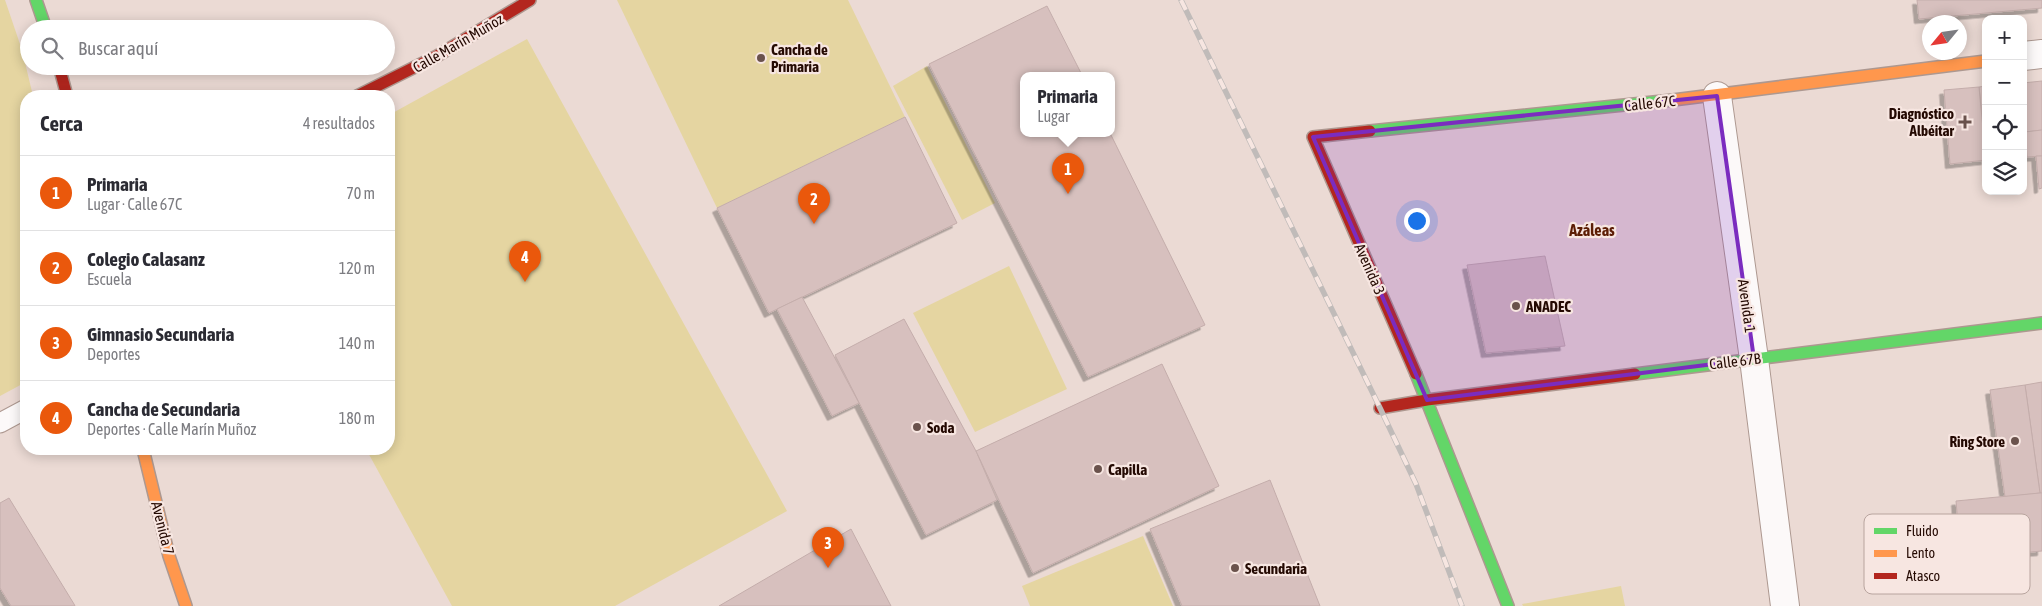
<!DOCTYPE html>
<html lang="es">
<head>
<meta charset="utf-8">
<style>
  body { margin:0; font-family:"Asap Condensed",sans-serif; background:#f7f7f7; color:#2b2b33 }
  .controls { position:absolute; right:15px; top:15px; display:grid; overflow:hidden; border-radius:10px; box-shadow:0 2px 12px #0003 }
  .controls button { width:45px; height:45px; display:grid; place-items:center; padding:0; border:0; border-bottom:1px solid #e1e1e2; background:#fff; color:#2b2b33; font:25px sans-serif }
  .compass { position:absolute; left:1922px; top:15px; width:45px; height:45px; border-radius:50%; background:#fff; box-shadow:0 2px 12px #0003; rotate:241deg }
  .you { position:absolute; left:1416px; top:220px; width:18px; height:18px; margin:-12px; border:4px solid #fff; border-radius:50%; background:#1a73e8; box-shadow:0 0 0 8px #1a73e833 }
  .badge { display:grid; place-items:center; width:32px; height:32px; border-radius:50%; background:#ea580c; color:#fff; font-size:16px; font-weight:700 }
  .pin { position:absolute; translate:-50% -41px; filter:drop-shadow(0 1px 2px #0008) }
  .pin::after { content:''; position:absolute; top:26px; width:18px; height:15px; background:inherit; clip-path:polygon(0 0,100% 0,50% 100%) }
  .popup { position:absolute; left:1020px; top:72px; width:95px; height:65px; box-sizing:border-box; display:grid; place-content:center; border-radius:10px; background:#fff; filter:drop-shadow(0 1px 4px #0005); font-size:16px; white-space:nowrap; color:#7c7c81 }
  .popup b { font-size:19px; color:#2b2b33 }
  .popup::after { content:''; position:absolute; left:50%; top:100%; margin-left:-10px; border:10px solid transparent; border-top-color:#fff }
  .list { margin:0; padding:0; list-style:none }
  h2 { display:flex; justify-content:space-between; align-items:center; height:65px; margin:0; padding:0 20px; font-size:21px }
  h2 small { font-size:16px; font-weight:400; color:#7c7c81 }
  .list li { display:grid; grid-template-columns:32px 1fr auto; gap:15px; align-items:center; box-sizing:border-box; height:75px; padding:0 20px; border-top:1px solid #e1e1e2 }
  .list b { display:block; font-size:19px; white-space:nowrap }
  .list p { margin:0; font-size:16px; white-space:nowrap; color:#7c7c81 }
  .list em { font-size:16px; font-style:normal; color:#7c7c81 }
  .icon { flex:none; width:28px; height:28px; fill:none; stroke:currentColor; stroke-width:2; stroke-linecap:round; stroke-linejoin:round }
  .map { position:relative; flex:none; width:2042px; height:606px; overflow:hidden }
  .search { position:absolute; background:#fff; box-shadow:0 2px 12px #0003; left:20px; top:20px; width:375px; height:55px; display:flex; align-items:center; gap:12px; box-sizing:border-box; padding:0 18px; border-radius:28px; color:#7c7c81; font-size:19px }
  .panel { position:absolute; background:#fff; box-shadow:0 2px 12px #0003; left:20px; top:90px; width:375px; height:365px; border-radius:20px }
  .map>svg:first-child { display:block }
  .green { fill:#e5d5a1 }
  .building { fill:#d7c0be; stroke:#c4adab; filter:url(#shadow) }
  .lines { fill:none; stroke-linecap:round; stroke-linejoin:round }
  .lane-casing { stroke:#ad9890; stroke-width:21 }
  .street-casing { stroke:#ad9890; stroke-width:30 }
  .fast-casing { stroke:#ad9890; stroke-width:14 }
  .slow-casing { stroke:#ad9890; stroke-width:14 }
  .jam-casing { stroke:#ad9890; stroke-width:14 }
  .lane { stroke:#fcf9f9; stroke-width:19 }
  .street { stroke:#fcf9f9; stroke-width:28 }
  .fast { stroke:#63d668; stroke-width:11 }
  .slow { stroke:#ff974d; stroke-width:11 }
  .jam { stroke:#b3261e; stroke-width:11 }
  .rail-casing { stroke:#c0bbb9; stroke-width:5.5 }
  .rail { stroke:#f7e6e1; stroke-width:4; stroke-dasharray:11; stroke-linecap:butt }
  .marked { fill:#7b2cbf; fill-opacity:0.2; stroke:#7b2cbf; stroke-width:4; stroke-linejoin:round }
  .poi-dot { fill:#6a524c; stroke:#f7e6e1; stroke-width:2 }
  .labels { text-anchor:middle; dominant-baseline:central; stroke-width:4.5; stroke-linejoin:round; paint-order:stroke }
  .street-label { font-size:15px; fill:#240902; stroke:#f7e6e1 }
  .poi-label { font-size:15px; font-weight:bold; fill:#240902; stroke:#f7e6e1; text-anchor:start }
  .neighbourhood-label { font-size:16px; font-weight:bold; fill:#5c1d04; stroke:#f7e6e1 }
  .key { fill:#f7e6e1; stroke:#b8a49e; stroke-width:1 }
  .key-label { font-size:14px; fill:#240902 }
</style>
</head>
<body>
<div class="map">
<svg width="2042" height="606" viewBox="0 0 2042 606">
  <defs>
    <filter id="shadow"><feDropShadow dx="-4.5" dy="4.5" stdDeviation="0" flood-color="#0004"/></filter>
  </defs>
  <rect width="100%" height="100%" fill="#ebdad4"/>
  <g class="green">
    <polygon points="0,0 5,0 22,50 33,96 26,96 26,382 0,396"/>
    <polygon points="617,0 848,0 905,117 717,208"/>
    <polygon points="527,39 787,511 615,606 452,606 366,449 389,449 389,115"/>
    <polygon points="927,66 995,203 962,220 893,86"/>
    <polygon points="1009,266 1067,389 975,432 913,313"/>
    <polygon points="1143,536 1173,606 1030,606 1022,586"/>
    <polygon points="1621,586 1625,606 1523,606 1522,604"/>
  </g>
  <g class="building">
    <polygon points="1917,0 2042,0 2042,8 1919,19"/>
    <polygon points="1047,6 1082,75 1024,75 1024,133 1110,133 1205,325 1088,377 929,64"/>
    <polygon points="2042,81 2042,130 2025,132 2023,83"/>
    <polygon points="1986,86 1986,155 1979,87"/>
    <polygon points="1979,87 1986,160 1950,164 1944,90"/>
    <polygon points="2023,116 2027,157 2023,158"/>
    <polygon points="905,117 957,223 769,313 717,208"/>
    <polygon points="2042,130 2042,156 2027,157 2025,132"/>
    <polygon points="2036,156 2042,156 2042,188 2039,189"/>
    <polygon points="1545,256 1565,346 1486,353 1467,265"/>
    <polygon points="802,297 859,403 832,416 777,309"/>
    <polygon points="904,319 976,451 997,500 926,535 835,355"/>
    <polygon points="1162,364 1219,486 1033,573 976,451"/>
    <polygon points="2042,382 2042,493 2040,493 2025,385"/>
    <polygon points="2025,385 2040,493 2005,497 1990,390"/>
    <polygon points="1270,480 1320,606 1182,606 1150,529"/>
    <polygon points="2040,493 2042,493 2042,551 1961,558 1956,501"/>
    <polygon points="9,498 74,604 75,606 11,606 0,588 0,503"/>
    <polygon points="851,529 891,606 719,606"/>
  </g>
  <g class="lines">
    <defs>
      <polyline id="lane" points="0,423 26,409"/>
      <g id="street">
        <polyline points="2023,56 2042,54"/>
        <polyline points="1717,96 1754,359 1785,606"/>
      </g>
      <g id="fast">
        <polyline points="36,0 46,29"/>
        <polyline points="1370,131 1673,100"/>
        <polyline points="1416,374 1508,606"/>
        <polyline points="1635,374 2042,323"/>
      </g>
      <g id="slow">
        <polyline points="1673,100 1986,61"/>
        <polyline points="143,449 169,556 186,606"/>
      </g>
      <g id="jam">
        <polyline points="59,66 67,96"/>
        <polyline points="357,96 437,56 530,0"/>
        <polyline points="1370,131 1313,137 1416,374"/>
        <polyline points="1380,408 1427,400 1635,374"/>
      </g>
    </defs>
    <use href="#lane" class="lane-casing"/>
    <use href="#street" class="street-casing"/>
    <use href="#fast" class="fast-casing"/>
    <use href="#slow" class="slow-casing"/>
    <use href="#jam" class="jam-casing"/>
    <use href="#lane" class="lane"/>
    <use href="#street" class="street"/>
    <use href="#fast" class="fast"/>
    <use href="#slow" class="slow"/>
    <use href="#jam" class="jam"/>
    <defs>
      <polyline id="rail" points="1181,0 1380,408 1416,484 1462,606"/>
    </defs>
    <use href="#rail" class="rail-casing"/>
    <use href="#rail" class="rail"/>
  </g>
  <path class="marked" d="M1717 96 1754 359 1427 400 1313 137Z"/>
  <g class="poi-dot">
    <circle cx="761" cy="58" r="5"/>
    <path d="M1962.5 114.5h5v5h5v5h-5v5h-5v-5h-5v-5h5z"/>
    <circle cx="1516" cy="306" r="5"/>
    <circle cx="917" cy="427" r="5"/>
    <circle cx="2015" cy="441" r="5"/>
    <circle cx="1098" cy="469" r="5"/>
    <circle cx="1235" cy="568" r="5"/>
  </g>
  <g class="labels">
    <g class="street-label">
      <text transform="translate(458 43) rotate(-30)">Calle Marín Muñoz</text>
      <text transform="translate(1650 103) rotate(-6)">Calle 67C</text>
      <text transform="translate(1370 269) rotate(66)">Avenida 3</text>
      <text transform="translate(1747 306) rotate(82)">Avenida 1</text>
      <text transform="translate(1735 361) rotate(-7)">Calle 67B</text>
      <text transform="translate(163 528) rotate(76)">Avenida 7</text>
    </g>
    <g class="poi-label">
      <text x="771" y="49">Cancha de<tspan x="771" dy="17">Primaria</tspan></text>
      <text x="1954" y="113" text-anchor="end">Diagnóstico<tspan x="1954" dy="17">Albéitar</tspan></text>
      <text x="1526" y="306">ANADEC</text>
      <text x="927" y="427">Soda</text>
      <text x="2005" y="441" text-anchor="end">Ring Store</text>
      <text x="1108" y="469">Capilla</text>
      <text x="1245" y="568">Secundaria</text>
    </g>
    <g class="neighbourhood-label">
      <text x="1592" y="230">Azáleas</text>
    </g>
  </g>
  <rect x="1864" y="514" width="166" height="80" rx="8" class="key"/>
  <rect x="1874" y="528" width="23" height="6" fill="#63d668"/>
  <rect x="1874" y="550" width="23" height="7" fill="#ff974d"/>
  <rect x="1874" y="573" width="23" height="6" fill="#b3261e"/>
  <g class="key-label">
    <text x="1906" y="536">Fluido</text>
    <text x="1906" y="558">Lento</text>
    <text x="1906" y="581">Atasco</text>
  </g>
</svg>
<div class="controls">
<button>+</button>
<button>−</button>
<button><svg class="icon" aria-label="locate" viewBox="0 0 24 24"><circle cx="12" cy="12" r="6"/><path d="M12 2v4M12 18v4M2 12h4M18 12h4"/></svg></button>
<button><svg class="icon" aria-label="layers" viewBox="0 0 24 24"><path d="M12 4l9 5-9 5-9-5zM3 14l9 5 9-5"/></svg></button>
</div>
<svg class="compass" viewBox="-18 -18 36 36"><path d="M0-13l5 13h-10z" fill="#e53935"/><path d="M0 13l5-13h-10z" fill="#7c7c81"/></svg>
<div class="you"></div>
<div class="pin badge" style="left:1068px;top:194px">1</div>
<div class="popup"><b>Primaria</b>Lugar</div>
<div class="pin badge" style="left:814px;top:224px">2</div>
<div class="pin badge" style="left:828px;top:568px">3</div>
<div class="pin badge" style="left:525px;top:282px">4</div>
<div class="search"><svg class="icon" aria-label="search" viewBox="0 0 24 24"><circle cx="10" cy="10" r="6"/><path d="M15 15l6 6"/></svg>Buscar aquí</div>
<section class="panel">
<h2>Cerca<small>4 resultados</small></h2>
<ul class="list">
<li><span class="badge">1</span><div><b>Primaria</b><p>Lugar · Calle 67C</p></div><em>70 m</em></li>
<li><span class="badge">2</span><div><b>Colegio Calasanz</b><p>Escuela</p></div><em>120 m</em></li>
<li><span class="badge">3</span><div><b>Gimnasio Secundaria</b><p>Deportes</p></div><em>140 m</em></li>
<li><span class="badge">4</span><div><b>Cancha de Secundaria</b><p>Deportes · Calle Marín Muñoz</p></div><em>180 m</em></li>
</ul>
</section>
</div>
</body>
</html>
